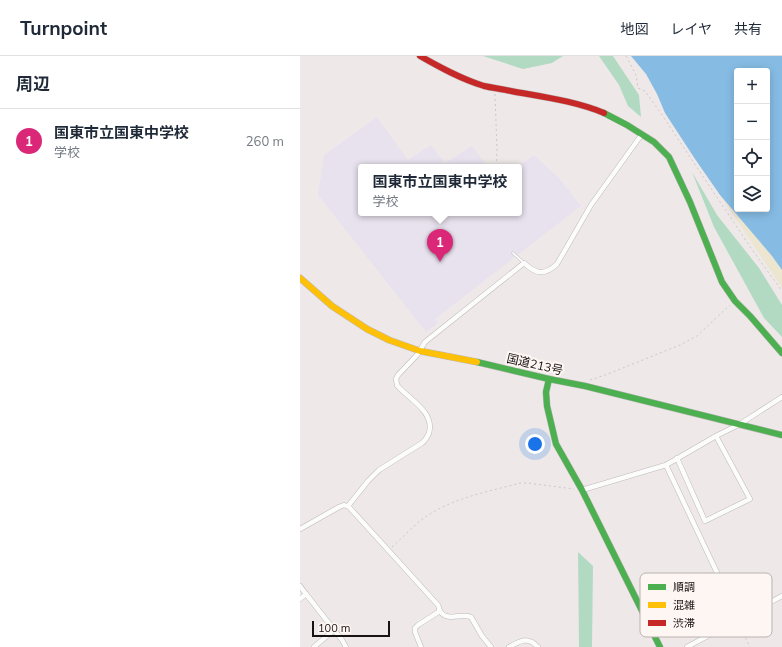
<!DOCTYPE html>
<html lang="ja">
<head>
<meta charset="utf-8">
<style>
  body { margin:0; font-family:Mulish,"Noto Sans JP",sans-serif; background:#f6f6f7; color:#1f2937 }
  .controls { position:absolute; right:12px; top:12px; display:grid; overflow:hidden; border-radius:4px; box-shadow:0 2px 10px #0003 }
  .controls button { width:36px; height:36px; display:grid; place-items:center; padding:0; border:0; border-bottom:1px solid #e0e1e3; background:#fff; color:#1f2937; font:20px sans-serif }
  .scale { position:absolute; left:12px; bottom:10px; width:78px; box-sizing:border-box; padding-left:4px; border:2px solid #171312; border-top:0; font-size:11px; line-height:14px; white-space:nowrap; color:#171312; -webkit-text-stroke:3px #fef6f3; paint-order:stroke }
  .you { position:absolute; left:235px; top:388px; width:14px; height:14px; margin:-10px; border:3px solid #fff; border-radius:50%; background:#1a73e8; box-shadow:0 0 0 6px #1a73e833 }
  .badge { display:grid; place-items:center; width:26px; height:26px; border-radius:50%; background:#db2777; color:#fff; font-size:13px; font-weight:700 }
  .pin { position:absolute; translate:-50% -33px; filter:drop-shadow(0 1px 2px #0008) }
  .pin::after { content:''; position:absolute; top:21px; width:14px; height:12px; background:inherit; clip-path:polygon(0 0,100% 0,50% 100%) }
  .popup { position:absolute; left:58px; top:108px; width:164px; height:52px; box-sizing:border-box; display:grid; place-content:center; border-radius:4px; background:#fff; filter:drop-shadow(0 1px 3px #0005); font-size:13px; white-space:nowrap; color:#747a83 }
  .popup b { font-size:15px; color:#1f2937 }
  .popup::after { content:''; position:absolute; left:50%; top:100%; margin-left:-8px; border:8px solid transparent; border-top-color:#fff }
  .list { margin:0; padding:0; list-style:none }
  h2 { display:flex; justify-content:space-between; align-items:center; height:52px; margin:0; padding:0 16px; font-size:17px }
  h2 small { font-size:13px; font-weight:400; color:#747a83 }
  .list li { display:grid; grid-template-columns:26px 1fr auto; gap:12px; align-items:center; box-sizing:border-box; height:64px; padding:0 16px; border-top:1px solid #e0e1e3 }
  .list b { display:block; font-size:15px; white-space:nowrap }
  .list p { margin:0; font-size:13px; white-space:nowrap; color:#747a83 }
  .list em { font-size:13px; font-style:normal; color:#747a83 }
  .icon { flex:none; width:22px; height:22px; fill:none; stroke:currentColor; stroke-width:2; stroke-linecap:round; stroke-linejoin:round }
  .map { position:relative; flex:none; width:482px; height:591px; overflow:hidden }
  header { display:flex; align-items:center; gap:24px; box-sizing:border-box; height:56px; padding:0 20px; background:#fff; border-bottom:1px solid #e0e1e3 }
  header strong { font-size:19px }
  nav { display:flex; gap:22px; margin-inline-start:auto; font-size:14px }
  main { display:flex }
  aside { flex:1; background:#fff }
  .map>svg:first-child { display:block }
  .education { fill:#e8e2ee }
  .green { fill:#b2dac3 }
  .sand { fill:#ece5d0 }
  .water { fill:#86bce4; fill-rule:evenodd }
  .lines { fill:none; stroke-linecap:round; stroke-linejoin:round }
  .lane-casing { stroke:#bdb9b8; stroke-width:3 }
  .street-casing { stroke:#bdb9b8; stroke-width:5.5 }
  .fast-casing { stroke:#bdb9b8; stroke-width:7 }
  .slow-casing { stroke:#bdb9b8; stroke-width:7 }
  .jam-casing { stroke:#bdb9b8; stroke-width:7 }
  .path { stroke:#cbc8c7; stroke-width:1; stroke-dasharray:2 3; stroke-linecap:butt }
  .lane { stroke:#fcfcfc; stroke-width:2 }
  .street { stroke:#fcfcfc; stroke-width:4.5 }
  .fast { stroke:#4caf50; stroke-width:6 }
  .slow { stroke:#ffc107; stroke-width:6 }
  .jam { stroke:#c62828; stroke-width:6 }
  .labels { text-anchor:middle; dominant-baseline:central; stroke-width:4; stroke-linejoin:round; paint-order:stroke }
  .street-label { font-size:12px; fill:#171312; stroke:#fef6f3 }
  .key { fill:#fef6f3; stroke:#b9b2b0; stroke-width:1 }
  .key-label { font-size:11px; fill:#171312 }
</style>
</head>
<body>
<header>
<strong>Turnpoint</strong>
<nav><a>地図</a><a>レイヤ</a><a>共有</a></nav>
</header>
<main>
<aside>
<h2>周辺<small></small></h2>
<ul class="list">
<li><span class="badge">1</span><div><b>国東市立国東中学校</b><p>学校</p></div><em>260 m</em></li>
</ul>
</aside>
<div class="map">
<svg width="482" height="591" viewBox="0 0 482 591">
  <rect width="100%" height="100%" fill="#eee9e8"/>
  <polygon class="education" points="77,61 108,104 131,89 145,107 172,90 188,111 61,111 61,157 219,157 219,111 217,111 234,99 259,122 281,150 135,263 138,267 126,276 18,139 24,99"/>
  <g class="green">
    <polygon points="183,0 263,0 252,7 223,13"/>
    <polygon points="299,0 313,0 339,39 341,61 328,50 319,29"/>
    <polygon points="392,116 417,159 459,212 482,249 482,281 464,262 414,171"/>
    <polygon points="278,496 293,510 292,591 279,591"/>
  </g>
  <polygon class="sand" points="420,139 472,200 482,214 482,232"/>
  <path class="water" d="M331 0H482V214L472 200 420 139 395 103 365 57 357 38 346 18ZM437 15H467V153H437Z"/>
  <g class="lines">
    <defs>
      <polyline id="lane" points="213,197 224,207"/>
      <g id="street">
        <polyline points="377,402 405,465 450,443 416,380"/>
        <polyline points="366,409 439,563"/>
        <polyline points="282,434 366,409 416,380 440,368 482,341"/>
        <path d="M48 450 68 425 79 414 122 387C126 384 127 381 129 377 135 355 108 343 97 329L96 323 98 319 117 299 125 286 224 207C236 218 244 220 257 208L291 149 342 78"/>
        <path d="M0 473 39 451 44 449 49 451 138 549C139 551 139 553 140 555 146 566 163 557 171 561L182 580 191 591"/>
        <polyline points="0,530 6,538"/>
        <polyline points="0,543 6,538 42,584 46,591"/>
        <polyline points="14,591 34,574"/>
        <polyline points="121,591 115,576 115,572 118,569 140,555"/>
        <path d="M209 591C220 585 228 580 238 591"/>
        <polyline points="387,591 482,540"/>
      </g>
      <g id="fast">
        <polyline points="304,57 327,69 354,86 369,101 390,146 422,226 435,245 450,260 482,297"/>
        <polyline points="177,306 249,323 285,330 482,379"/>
        <polyline points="249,323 246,336 247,350 256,388 282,434 360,591"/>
      </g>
      <polyline id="slow" points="0,222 32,250 67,273 89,284 120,295 177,306"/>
      <path id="jam" d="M120 0C141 12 161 23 184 30 193 32 202 33 211 35 243 41 275 45 304 57"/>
    </defs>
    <use href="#lane" class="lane-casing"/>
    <use href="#street" class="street-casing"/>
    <use href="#fast" class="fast-casing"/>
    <use href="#slow" class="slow-casing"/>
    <use href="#jam" class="jam-casing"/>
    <g class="path">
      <polyline points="326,0 336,19 338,32 345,35 360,56 376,80 453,195 482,235"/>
      <polyline points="195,38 197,94 196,111"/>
      <polyline points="290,324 308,318 380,289 397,280 430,249"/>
      <path d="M92 491C103 481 113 470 124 462 152 442 187 436 220 427H227L274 433"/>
      <polyline points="440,568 441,573 450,591"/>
    </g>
    <use href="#lane" class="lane"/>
    <use href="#street" class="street"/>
    <use href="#fast" class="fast"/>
    <use href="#slow" class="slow"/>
    <use href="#jam" class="jam"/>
  </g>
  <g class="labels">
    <g class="street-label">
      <text transform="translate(235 308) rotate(13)">国道213号</text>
    </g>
  </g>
  <rect x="340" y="517" width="132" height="64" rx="6" class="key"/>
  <rect x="348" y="528" width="18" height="6" fill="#4caf50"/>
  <rect x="348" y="546" width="18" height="6" fill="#ffc107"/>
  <rect x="348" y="564" width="18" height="6" fill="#c62828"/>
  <g class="key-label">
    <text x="373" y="535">順調</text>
    <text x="373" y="553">混雑</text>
    <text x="373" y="571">渋滞</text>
  </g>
</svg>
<div class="controls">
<button>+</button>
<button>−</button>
<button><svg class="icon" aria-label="locate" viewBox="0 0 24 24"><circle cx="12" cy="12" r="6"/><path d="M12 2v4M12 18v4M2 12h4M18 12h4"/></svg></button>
<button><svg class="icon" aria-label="layers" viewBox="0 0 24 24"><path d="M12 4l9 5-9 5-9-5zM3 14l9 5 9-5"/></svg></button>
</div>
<div class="scale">100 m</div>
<div class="you"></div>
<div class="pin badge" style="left:140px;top:206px">1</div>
<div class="popup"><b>国東市立国東中学校</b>学校</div>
</div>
</main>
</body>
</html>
